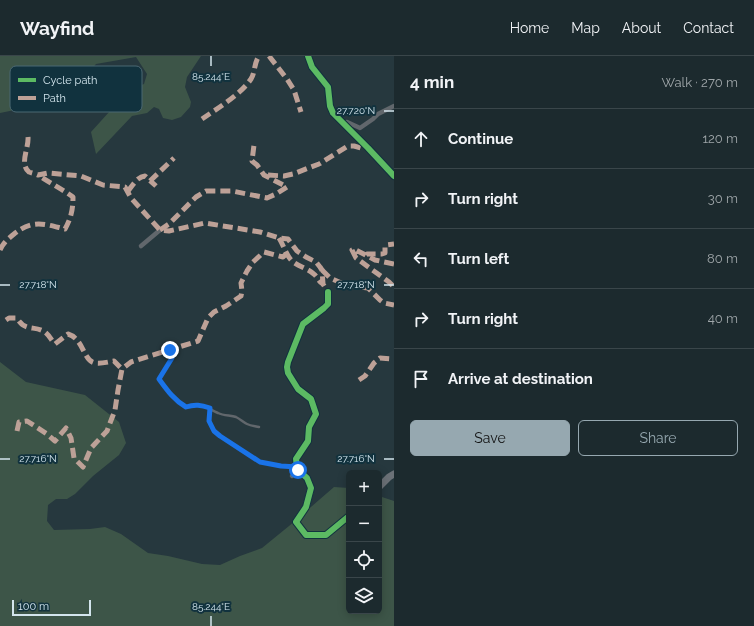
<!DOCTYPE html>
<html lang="en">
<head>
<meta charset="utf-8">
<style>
  body { margin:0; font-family:Raleway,sans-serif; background:#29363a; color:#f1f3f6 }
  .controls { position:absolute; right:12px; bottom:12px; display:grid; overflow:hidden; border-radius:6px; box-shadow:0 2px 10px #0003 }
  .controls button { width:36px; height:36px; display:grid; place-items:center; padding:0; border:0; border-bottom:1px solid #3a464a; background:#1c2a2e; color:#f1f3f6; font:20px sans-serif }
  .scale { position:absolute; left:12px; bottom:10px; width:79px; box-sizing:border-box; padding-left:4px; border:2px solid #d3e5ed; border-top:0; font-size:11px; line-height:14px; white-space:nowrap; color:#d3e5ed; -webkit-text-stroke:3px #11323e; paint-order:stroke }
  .stop { position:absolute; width:12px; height:12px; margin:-9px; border:3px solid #1a73e8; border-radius:50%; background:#fff }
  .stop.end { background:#1a73e8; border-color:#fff; box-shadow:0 1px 4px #0008 }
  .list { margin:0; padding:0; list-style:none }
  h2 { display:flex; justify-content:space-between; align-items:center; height:52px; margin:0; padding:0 16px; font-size:17px }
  h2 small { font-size:13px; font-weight:400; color:#a0a7aa }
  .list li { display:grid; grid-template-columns:26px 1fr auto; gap:12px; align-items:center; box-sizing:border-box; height:60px; padding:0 16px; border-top:1px solid #3a464a }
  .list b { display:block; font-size:15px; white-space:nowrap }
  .list em { font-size:13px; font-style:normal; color:#a0a7aa }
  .actions { display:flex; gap:8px; padding:12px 16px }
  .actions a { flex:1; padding:9px 0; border:1px solid #96a8b0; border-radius:6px; text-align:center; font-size:14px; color:#96a8b0 }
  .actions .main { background:#96a8b0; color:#111 }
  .icon { flex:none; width:22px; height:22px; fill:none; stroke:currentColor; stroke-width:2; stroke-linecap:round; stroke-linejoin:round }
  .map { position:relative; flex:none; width:394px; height:570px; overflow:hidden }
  header { display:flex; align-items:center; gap:24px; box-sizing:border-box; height:56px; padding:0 20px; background:#1c2a2e; border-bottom:1px solid #3a464a }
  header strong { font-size:19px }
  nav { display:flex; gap:22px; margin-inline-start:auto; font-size:14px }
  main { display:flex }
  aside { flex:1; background:#1c2a2e }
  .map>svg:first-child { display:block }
  .green { fill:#3d5548 }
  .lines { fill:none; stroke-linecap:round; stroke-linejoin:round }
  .lane { stroke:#61676c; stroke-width:2.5 }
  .street { stroke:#61676c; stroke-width:4.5 }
  .secondary { stroke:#6b7177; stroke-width:7 }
  .quiet { stroke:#bda197; stroke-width:5; stroke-dasharray:10 5; stroke-linecap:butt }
  .cycleway-casing { stroke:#11323e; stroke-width:8 }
  .cycleway { stroke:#5cba63; stroke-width:6 }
  .route { stroke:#1a73e8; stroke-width:5 }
  .ticks { fill:none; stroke:#d3e5ed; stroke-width:1.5 }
  .key { fill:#11323e; stroke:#4b6873; stroke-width:1 }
  .key-label { font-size:11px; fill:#d3e5ed }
  .ticks-label { font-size:10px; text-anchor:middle; fill:#d3e5ed; stroke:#11323e; stroke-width:4; stroke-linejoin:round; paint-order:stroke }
</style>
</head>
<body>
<header>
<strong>Wayfind</strong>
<nav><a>Home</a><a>Map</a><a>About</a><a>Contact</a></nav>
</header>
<main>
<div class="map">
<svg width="394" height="570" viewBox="0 0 394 570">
  <rect width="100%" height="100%" fill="#26383e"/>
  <g class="green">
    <polygon points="0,0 201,0 187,21 185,31 191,46 190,51 181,61 172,64 163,62 159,53 154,51 147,57 132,60 96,98 91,76 129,34 144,28 147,18 136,1 96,8 64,44 0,57"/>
    <polygon points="0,306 26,326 85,339 119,366 126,387 119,399 93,420 75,438 67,443 56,443 48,449 47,465 54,474 90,473 105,471 121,478 148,497 168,500 202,508 220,509 240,500 262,492 289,470 334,431 349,432 349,555 379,555 379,440 394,445 394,570 0,570"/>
  </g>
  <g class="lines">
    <g class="lane">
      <path d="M170 294 172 301 159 323C167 334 174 344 186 351 202 346 205 351 218 357 224 360 231 359 236 361 240 363 243 366 247 368 251 370 255 370 259 371"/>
      <path d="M210 352C209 365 209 371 220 380L260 406 281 410 297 411"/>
    </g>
    <g class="street">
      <polyline points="308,0 312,11 328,31 330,50 333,57 368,92 394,120"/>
      <polyline points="343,67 347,66 360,72 373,63 378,58 394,50"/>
      <polyline points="141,190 160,174"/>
      <polyline points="292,420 298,414 297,411 296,403 308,385 309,371 316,358 311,343 298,333 288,317 287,311 288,306 303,268 324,252 328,248 328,236"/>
    </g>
    <g class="secondary">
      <polyline points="298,414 307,422 311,432 306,451 296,466 306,479 326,479 349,460"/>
      <polyline points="379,431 389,421 394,418"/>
    </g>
    <g class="quiet">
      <polyline points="269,0 287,23 294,34 301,56"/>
      <path d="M202 63C218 52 240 39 251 23 255 17 254 7 259 0"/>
      <path d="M28 81C29 92 19 108 29 116 32 117 36 118 38 119L48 117 81 120 103 129 125 131 131 142 160 174 169 175 205 167 260 176 279 182 288 183 297 195 306 201 316 206 320 211 322 214 323 228 328 236"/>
      <polyline points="268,119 284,120 293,118 319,108 348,90 354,90 364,93 366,92"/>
      <polyline points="150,125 174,102"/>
      <path d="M128 135C133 129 137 121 145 120L156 130"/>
      <polyline points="160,174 169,168 196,141 206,135 232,135 267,142 276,138 287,131 264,119 257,109 252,105 254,89"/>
      <path d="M279 182C284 190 286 199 292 205 299 211 308 212 315 219 318 222 319 226 323 228"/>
      <path d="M0 194C3 187 9 182 14 178 33 163 44 168 65 173 71 162 73 154 73 141 62 133 50 127 38 119"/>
      <polyline points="366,199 367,198 382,198 385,197 385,191 386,189 394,188"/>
      <polyline points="394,208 375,204 354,193 352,194 356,202 389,226 394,231"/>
      <polyline points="322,214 330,222 346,229 368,232 380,244 384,247 394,249"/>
      <path d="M6 264 9 262H17C25 276 34 269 45 276 50 280 51 284 55 288L68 278C84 283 83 305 95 307 101 308 108 306 114 305L122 313"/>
      <polyline points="359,324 365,320 374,307 380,302 394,303"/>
      <polyline points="17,375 19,366 27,365 47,378 55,385 66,372 71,382 74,402 83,411 91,392 107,375 115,354 118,334 122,313 131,306 198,285 208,262 214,256 226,250 241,240 242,235 241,227 247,215 253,206 264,196 283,201 286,198"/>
    </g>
    <defs>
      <g id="cycleway">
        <polyline points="308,0 312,11 328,31 330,50 333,57 368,92 394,120"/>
        <polyline points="328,236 328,248 324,252 303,268 288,306 287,311 288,317 298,333 311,343 316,358 309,371 308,385 296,403 297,411 298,414 307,422 311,432 306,451 296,466 306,479 326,479 349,460"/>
      </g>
    </defs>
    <use href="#cycleway" class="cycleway-casing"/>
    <use href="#cycleway" class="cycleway"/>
  </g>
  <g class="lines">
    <path class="route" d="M170 294 172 302 159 323C167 334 174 344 186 351 195 348 201 349 210 352L209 365 214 375 220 380 260 406 281 410 297 411 298 414"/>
  </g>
  <path class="ticks" d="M211 0V10M384 55H394M0 229H10M384 229H394M0 403H10M384 403H394M211 560V570"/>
  <rect x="10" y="10" width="132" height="46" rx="6" class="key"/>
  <rect x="18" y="22" width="18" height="4" fill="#5cba63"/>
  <rect x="18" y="40" width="18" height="4" fill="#bda197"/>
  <g class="key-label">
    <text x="43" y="28">Cycle path</text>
    <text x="43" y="46">Path</text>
  </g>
  <g class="ticks-label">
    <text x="211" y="24">85.244°E</text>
    <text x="356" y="58">27.720°N</text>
    <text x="38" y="232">27.718°N</text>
    <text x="356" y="232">27.718°N</text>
    <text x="38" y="406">27.716°N</text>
    <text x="356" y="406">27.716°N</text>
    <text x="211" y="554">85.244°E</text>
  </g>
</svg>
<div class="controls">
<button>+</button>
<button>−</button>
<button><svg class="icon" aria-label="locate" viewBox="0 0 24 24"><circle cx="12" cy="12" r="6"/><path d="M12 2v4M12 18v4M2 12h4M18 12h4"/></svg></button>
<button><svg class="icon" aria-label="layers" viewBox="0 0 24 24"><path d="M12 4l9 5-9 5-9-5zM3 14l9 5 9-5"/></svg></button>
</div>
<div class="scale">100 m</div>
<div class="stop" style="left:298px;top:414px"></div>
<div class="stop end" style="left:170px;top:294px"></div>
</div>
<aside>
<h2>4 min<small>Walk · 270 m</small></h2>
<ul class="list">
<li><svg class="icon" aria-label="ahead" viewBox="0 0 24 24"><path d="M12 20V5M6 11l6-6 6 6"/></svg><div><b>Continue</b></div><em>120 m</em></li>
<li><svg class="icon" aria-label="right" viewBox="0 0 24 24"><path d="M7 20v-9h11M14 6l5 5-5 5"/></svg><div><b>Turn right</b></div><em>30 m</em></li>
<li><svg class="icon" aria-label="left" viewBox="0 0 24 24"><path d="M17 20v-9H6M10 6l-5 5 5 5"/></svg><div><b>Turn left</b></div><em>80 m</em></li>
<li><svg class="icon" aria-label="right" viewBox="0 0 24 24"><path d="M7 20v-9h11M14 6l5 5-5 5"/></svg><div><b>Turn right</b></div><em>40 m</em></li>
<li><svg class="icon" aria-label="arrive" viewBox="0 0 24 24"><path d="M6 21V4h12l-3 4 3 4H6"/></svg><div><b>Arrive at destination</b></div></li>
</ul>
<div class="actions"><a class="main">Save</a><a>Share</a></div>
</aside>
</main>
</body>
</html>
